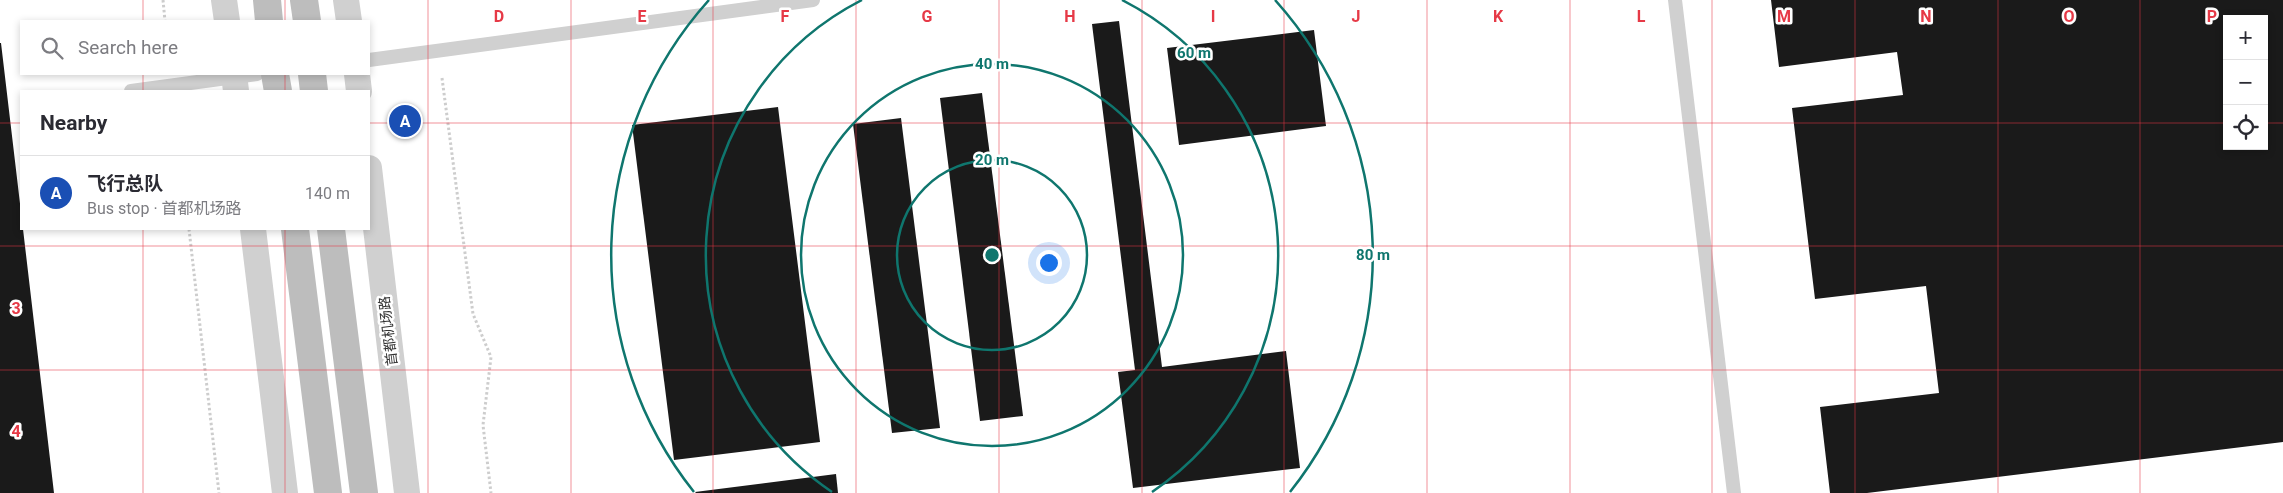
<!DOCTYPE html>
<html lang="en">
<head>
<meta charset="utf-8">
<style>
  body { margin:0; font-family:Roboto,"Noto Sans SC",sans-serif; background:#f7f7f7; color:#2b2b33 }
  .controls { position:absolute; right:15px; top:15px; display:grid; overflow:hidden; border-radius:0px; box-shadow:0 2px 8px #0003 }
  .controls button { width:45px; height:45px; display:grid; place-items:center; padding:0; border:0; border-bottom:1px solid #e1e1e2; background:#fff; color:#2b2b33; font:25px sans-serif }
  .you { position:absolute; left:1048px; top:262px; width:18px; height:18px; margin:-12px; border:4px solid #fff; border-radius:50%; background:#1a73e8; box-shadow:0 0 0 8px #1a73e833 }
  .badge { display:grid; place-items:center; width:32px; height:32px; border-radius:50%; background:#1a73e8; color:#fff; font-size:16px; font-weight:700 }
  .pin { position:absolute; translate:-50% -50%; border:2px solid #fff; box-shadow:0 1px 5px #0006 }
  .list { margin:0; padding:0; list-style:none }
  h2 { display:flex; justify-content:space-between; align-items:center; height:65px; margin:0; padding:0 20px; font-size:21px }
  h2 small { font-size:16px; font-weight:400; color:#7c7c81 }
  .list li { display:grid; grid-template-columns:32px 1fr auto; gap:15px; align-items:center; box-sizing:border-box; height:75px; padding:0 20px; border-top:1px solid #e1e1e2 }
  .list b { display:block; font-size:19px; white-space:nowrap }
  .list p { margin:0; font-size:16px; white-space:nowrap; color:#7c7c81 }
  .list em { font-size:16px; font-style:normal; color:#7c7c81 }
  .icon { flex:none; width:28px; height:28px; fill:none; stroke:currentColor; stroke-width:2; stroke-linecap:round; stroke-linejoin:round }
  .map { position:relative; flex:none; width:2283px; height:493px; overflow:hidden }
  .search { position:absolute; background:#fff; box-shadow:0 2px 8px #0003; left:20px; top:20px; width:350px; height:55px; display:flex; align-items:center; gap:12px; box-sizing:border-box; padding:0 18px; border-radius:0px; color:#7c7c81; font-size:19px }
  .panel { position:absolute; background:#fff; box-shadow:0 2px 8px #0003; left:20px; top:90px; width:350px; height:140px; border-radius:0px }
  .map>svg:first-child { display:block }
  .building { fill:#1a1a1a; fill-rule:evenodd }
  .lines { fill:none; stroke-linecap:round; stroke-linejoin:round }
  .path { stroke:#cdcdcd; stroke-width:3; stroke-dasharray:2.5 2.5; stroke-linecap:butt }
  .lane { stroke:#d0d0d0; stroke-width:14 }
  .street { stroke:#d0d0d0; stroke-width:26 }
  .secondary { stroke:#bdbdbd; stroke-width:28 }
  .grid { fill:none; stroke:#e63946; stroke-width:1; stroke-opacity:0.55 }
  .ring { fill:none; stroke:#0f766e; stroke-width:2.5 }
  .labels { text-anchor:middle; dominant-baseline:central; stroke-width:5; stroke-linejoin:round; paint-order:stroke }
  .street-label { font-size:14px; fill:#333; stroke:#fff }
  .grid-label { font-size:16px; text-anchor:middle; font-weight:bold; fill:#e63946; stroke:#fff; stroke-width:5; stroke-linejoin:round; paint-order:stroke }
  .centre { fill:#0f766e; stroke:#fff; stroke-width:2.5 }
  .ring-label { font-size:15px; text-anchor:middle; font-weight:bold; fill:#0f766e; stroke:#fff; stroke-width:5; stroke-linejoin:round; paint-order:stroke }
</style>
</head>
<body>
<div class="map">
<svg width="2283" height="493" viewBox="0 0 2283 493">
  <rect width="100%" height="100%" fill="#fff"/>
  <g class="building">
    <path d="M1771 0H2283V442L1867 493H1830L1820 407 1939 393 1926 286 1815 299 1792 108 1903 95 1897 52 1779 67ZM2227 19H2264V146H2227Z"/>
    <polygon points="1119,21 1162,367 1286,351 1300,468 1133,488 1118,372 1135,370 1092,24"/>
    <polygon points="1314,30 1326,126 1179,145 1167,48"/>
    <polygon points="0,43 1,43 21,212 21,229 23,229 54,493 0,493"/>
    <polygon points="982,93 1023,416 980,421 940,98"/>
    <polygon points="778,107 820,442 674,460 632,125"/>
    <polygon points="901,118 940,428 892,433 853,124"/>
    <polygon points="836,474 838,493 696,493 695,492"/>
  </g>
  <g class="lines">
    <g class="path">
      <polyline points="163,0 165,21"/>
      <polyline points="442,78 473,314 491,357 483,425 491,493"/>
      <polyline points="189,229 219,493"/>
    </g>
    <g class="lane">
      <polyline points="1675,0 1734,493"/>
      <polyline points="369,60 813,0"/>
      <polyline points="131,91 257,74"/>
    </g>
    <g class="street">
      <polyline points="224,0 227,21"/>
      <polyline points="346,0 349,21"/>
      <polyline points="234,74 236,91"/>
      <polyline points="357,74 359,91"/>
      <polyline points="369,168 407,493"/>
      <polyline points="253,229 285,493"/>
    </g>
    <g class="secondary">
      <polyline points="267,0 269,21"/>
      <polyline points="304,0 307,21"/>
      <polyline points="275,74 278,91"/>
      <polyline points="312,74 314,91"/>
      <polyline points="295,229 328,493"/>
      <polyline points="331,229 364,493"/>
    </g>
  </g>
  <path class="grid" d="M143 0V21M285 0V21M428 0V493M571 0V493M713 0V493M856 0V493M999 0V493M1142 0V493M1284 0V493M1427 0V493M1570 0V493M1712 0V493M1855 0V493M1998 0V493M2140 0V493M143 74V91M285 74V91M0 123H21M369 123H2227M2264 123H2283M143 229V493M285 229V493M0 246H2283M0 370H2283"/>
  <g class="ring">
    <circle cx="992" cy="255" r="95"/>
    <circle cx="992" cy="255" r="191"/>
    <path d="M832 492A286 286 0 0 1 862 0M1122 0A286 286 0 0 1 1152 492"/>
    <path d="M694 492A381 381 0 0 1 709 0M1275 0A381 381 0 0 1 1290 492"/>
  </g>
  <g class="labels">
    <g class="street-label">
      <text transform="translate(388 331) rotate(-97)">首都机场路</text>
    </g>
  </g>
  <g class="grid-label">
    <text x="499" y="22">D</text>
    <text x="642" y="22">E</text>
    <text x="785" y="22">F</text>
    <text x="927" y="22">G</text>
    <text x="1070" y="22">H</text>
    <text x="1213" y="22">I</text>
    <text x="1356" y="22">J</text>
    <text x="1498" y="22">K</text>
    <text x="1641" y="22">L</text>
    <text x="1784" y="22">M</text>
    <text x="1926" y="22">N</text>
    <text x="2069" y="22">O</text>
    <text x="2212" y="22">P</text>
    <text x="16" y="314">3</text>
    <text x="16" y="437">4</text>
  </g>
  <circle cx="992" cy="255" r="8" class="centre"/>
  <g class="ring-label">
    <text x="1194" y="58">60 m</text>
    <text x="992" y="69">40 m</text>
    <text x="992" y="165">20 m</text>
    <text x="1373" y="260">80 m</text>
  </g>
</svg>
<div class="controls">
<button>+</button>
<button>−</button>
<button><svg class="icon" aria-label="locate" viewBox="0 0 24 24"><circle cx="12" cy="12" r="6"/><path d="M12 2v4M12 18v4M2 12h4M18 12h4"/></svg></button>
</div>
<div class="you"></div>
<div class="pin badge" style="left:405px;top:121px;background:#1a4fb4">A</div>
<div class="search"><svg class="icon" aria-label="search" viewBox="0 0 24 24"><circle cx="10" cy="10" r="6"/><path d="M15 15l6 6"/></svg>Search here</div>
<section class="panel">
<h2>Nearby<small></small></h2>
<ul class="list">
<li><span class="badge" style="background:#1a4fb4">A</span><div><b>飞行总队</b><p>Bus stop · 首都机场路</p></div><em>140 m</em></li>
</ul>
</section>
</div>
</body>
</html>
